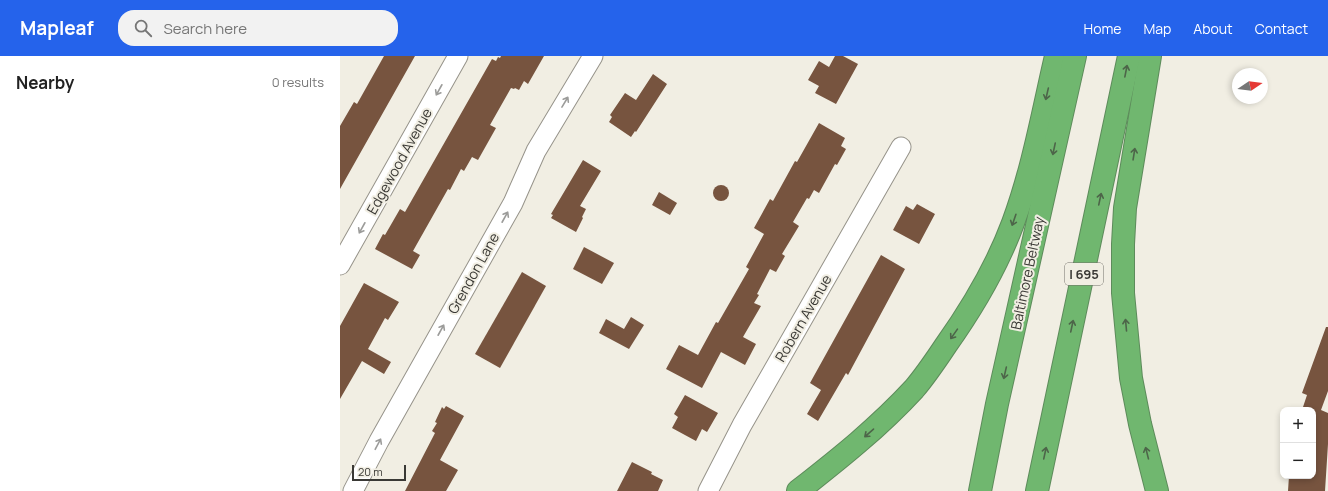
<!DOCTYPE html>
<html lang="en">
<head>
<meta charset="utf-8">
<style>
  body { margin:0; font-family:Manrope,sans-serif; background:#f2f2f2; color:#222 }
  .controls { position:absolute; right:12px; bottom:12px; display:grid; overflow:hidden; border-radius:8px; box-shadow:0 2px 6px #0003 }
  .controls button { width:36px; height:36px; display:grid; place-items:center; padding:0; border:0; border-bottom:1px solid #e0e0e0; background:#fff; color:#222; font:20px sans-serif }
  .compass { position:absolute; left:892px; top:12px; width:36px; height:36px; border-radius:50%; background:#fff; box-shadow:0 2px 6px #0003; rotate:77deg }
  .scale { position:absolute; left:12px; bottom:10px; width:54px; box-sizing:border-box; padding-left:4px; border:2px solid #3a3935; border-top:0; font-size:11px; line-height:14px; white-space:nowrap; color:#3a3935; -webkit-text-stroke:3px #f1eee3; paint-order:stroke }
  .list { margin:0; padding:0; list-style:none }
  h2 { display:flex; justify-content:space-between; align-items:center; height:52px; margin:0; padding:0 16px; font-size:17px }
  h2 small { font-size:13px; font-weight:400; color:#767676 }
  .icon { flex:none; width:22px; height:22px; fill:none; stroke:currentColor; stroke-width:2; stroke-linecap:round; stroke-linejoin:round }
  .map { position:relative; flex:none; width:988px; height:435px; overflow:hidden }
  header { display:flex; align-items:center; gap:24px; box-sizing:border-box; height:56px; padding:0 20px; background:#2563eb; color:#fff }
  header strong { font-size:19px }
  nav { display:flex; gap:22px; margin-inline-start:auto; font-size:14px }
  .search { width:280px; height:36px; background:#f2f2f2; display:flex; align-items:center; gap:10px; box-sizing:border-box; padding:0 14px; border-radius:16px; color:#767676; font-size:15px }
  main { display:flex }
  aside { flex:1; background:#fff }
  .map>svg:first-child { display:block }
  .building { fill:#77543f }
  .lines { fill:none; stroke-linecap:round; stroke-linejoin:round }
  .street-casing { stroke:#96938a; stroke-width:21 }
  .highway-casing { stroke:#5d8b5b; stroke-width:24 }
  .street { stroke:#fff; stroke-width:19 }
  .highway { stroke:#70b76f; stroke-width:22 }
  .oneway { stroke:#4d6549 }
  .oneway2 { stroke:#9c9c9a }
  .labels { text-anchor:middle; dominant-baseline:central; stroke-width:4; stroke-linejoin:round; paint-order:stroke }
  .shield { fill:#f1eee3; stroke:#716f69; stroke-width:1 }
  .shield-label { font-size:13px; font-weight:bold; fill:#3a3935 }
  .street-label { font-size:14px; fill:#3a3935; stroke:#f1eee3 }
</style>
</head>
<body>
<header>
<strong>Mapleaf</strong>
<div class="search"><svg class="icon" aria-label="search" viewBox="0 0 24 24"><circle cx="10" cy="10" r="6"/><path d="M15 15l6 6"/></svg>Search here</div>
<nav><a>Home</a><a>Map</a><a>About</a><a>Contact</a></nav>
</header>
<main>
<aside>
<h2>Nearby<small>0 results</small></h2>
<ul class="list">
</ul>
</aside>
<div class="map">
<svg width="988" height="435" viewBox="0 0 988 435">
  <rect width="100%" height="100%" fill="#f1eee3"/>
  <g class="building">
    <polygon points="44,0 75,0 0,133 0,70 14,46 17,48"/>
    <polygon points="161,0 204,0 188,28 184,25 179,34 175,32 174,33 171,32 150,69 156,72 138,104 132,101 124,115 121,113 110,134 108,133 73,195 80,199 72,213 35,193 43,178 45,179 60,153 65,156 152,3 156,5 158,1 160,2"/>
    <polygon points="495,0 503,0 518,8 496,48 475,37 479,30 468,24 479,5 489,11"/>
    <polygon points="313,18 327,28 296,76 295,75 291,81 269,66 272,61 270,59 285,37 296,44"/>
    <polygon points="479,67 505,82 501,90 506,93 497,109 495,108 479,137 474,134 469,143 467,142 453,166 459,170 442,198 445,200 436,216 430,213 417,238 419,239 414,247 421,250 403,281 416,288 405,309 381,296 362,332 326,313 339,289 358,299 376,266 378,267 409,213 406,211 424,178 414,172 430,143 433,145 455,105 457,106"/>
    <polygon points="243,104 261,115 240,150 246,153 242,161 243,162 236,176 211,162 213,159 211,158"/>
    <circle cx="381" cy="137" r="8"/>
    <polygon points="319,136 337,147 330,159 312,149"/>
    <polygon points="577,148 595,158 579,188 553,174 566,150 573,154"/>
    <polygon points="244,191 274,207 262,228 233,213"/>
    <polygon points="541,199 565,213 508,319 506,317 478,365 467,358 481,334 470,327"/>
    <polygon points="182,216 206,230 160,312 135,298"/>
    <polygon points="24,227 59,246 48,264 45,262 28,293 51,306 44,318 22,305 0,343 0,270"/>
    <polygon points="291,261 304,269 289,293 259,277 266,263 284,273"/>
    <polygon points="986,271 988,271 988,335 981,354 988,357 988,388 985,435 948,435 949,420 973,420 973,354 962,354 967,339 962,337"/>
    <polygon points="345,339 378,357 367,376 362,373 356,385 332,372 338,361 334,358"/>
    <polygon points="106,350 124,360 100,404 118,414 106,435 65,435 95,377 92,375 97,367 95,366 102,351 104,353"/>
    <polygon points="292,406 312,416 311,418 323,424 318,435 277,435"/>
  </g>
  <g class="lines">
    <defs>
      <g id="street">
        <polyline points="0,209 118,0"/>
        <polyline points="13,435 39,385 173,147 196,95 253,0"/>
        <polyline points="368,435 402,369 561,91"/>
      </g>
      <g id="highway">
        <polyline points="810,0 785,152 783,188 783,237 791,322 800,368 817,435"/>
        <path d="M458 435C499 403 539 371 574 333 586 319 596 304 606 289 633 251 657 210 673 167 693 113 703 56 716 0"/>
        <polyline points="640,435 657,348 735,0"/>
        <polyline points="697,435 789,0"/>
      </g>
    </defs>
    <use href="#street" class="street-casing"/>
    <use href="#highway" class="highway-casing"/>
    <use href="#street" class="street"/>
    <use href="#highway" class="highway"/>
  </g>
  <defs><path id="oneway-shaft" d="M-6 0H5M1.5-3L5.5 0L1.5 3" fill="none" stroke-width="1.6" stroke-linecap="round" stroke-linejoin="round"/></defs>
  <g class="oneway">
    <use href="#oneway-shaft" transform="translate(786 15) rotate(-79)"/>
    <use href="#oneway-shaft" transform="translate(707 38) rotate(103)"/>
    <use href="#oneway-shaft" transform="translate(714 93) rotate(102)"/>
    <use href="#oneway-shaft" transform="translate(794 98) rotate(-81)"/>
    <use href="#oneway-shaft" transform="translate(760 143) rotate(-78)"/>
    <use href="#oneway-shaft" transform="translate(674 164) rotate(109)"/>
    <use href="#oneway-shaft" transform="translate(786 269) rotate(-95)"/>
    <use href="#oneway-shaft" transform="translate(732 270) rotate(-78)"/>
    <use href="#oneway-shaft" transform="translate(614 278) rotate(125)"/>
    <use href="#oneway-shaft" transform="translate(665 317) rotate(103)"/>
    <use href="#oneway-shaft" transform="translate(529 377) rotate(139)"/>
    <use href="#oneway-shaft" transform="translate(705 397) rotate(-78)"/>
    <use href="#oneway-shaft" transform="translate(807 397) rotate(-104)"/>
  </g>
  <g class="oneway2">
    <use href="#oneway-shaft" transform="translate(99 34) rotate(119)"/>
    <use href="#oneway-shaft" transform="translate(225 46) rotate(-59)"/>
    <use href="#oneway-shaft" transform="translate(165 161) rotate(-61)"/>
    <use href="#oneway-shaft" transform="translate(22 172) rotate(119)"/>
    <use href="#oneway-shaft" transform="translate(101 274) rotate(-61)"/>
    <use href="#oneway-shaft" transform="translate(38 388) rotate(-62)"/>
  </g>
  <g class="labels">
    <rect class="shield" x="725" y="207" width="38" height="22" rx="3"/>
    <g class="shield-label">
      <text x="744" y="218">I 695</text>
    </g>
    <g class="street-label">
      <text transform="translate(59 105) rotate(-61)">Edgewood Avenue</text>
      <text transform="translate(133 217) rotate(-61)">Grendon Lane</text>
      <text transform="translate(687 217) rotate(-78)">Baltimore Beltway</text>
      <text transform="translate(463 262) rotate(-60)">Robern Avenue</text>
    </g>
  </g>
</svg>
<div class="controls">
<button>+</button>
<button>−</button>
</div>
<svg class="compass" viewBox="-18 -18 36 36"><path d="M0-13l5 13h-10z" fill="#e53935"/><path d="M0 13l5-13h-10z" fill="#767676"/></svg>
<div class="scale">20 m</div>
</div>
</main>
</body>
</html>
